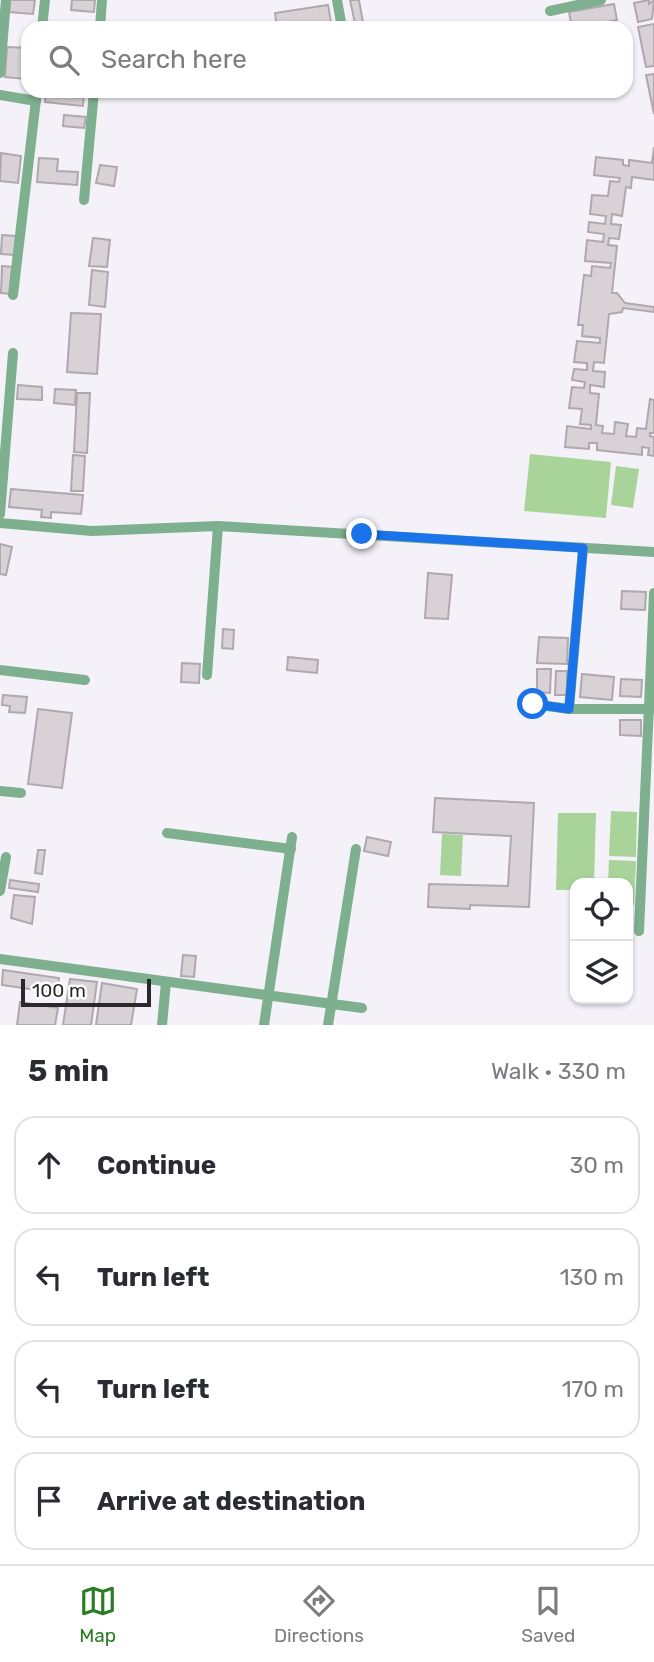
<!DOCTYPE html>
<html lang="en">
<head>
<meta charset="utf-8">
<style>
  body { margin:0; font-family:Rubik,sans-serif; background:#f2f2f3; color:#2b2b33 }
  .controls { position:absolute; right:21px; bottom:21px; display:grid; overflow:hidden; border-radius:14px; box-shadow:0 2px 5px #0004 }
  .controls button { width:63px; height:63px; display:grid; place-items:center; padding:0; border:0; border-bottom:2px solid #e1e1e2; background:#fff; color:#2b2b33; font:35px sans-serif }
  .scale { position:absolute; left:21px; bottom:18px; width:130px; box-sizing:border-box; padding-left:7px; border:4px solid #2a282b; border-top:0; font-size:19px; line-height:24px; white-space:nowrap; color:#2a282b; -webkit-text-stroke:5px #fff; paint-order:stroke }
  .stop { position:absolute; width:21px; height:21px; margin:-16px; border:5px solid #1a73e8; border-radius:50%; background:#fff }
  .stop.end { background:#1a73e8; border-color:#fff; box-shadow:0 2px 7px #0008 }
  .list { margin:0; padding:0; list-style:none }
  h2 { display:flex; justify-content:space-between; align-items:center; height:91px; margin:0; padding:0 28px; font-size:30px }
  h2 small { font-size:23px; font-weight:400; color:#7c7c81 }
  .list li { display:grid; grid-template-columns:46px 1fr auto; gap:21px; align-items:center; box-sizing:border-box; height:98px; margin:0 14px 14px; padding:0 14px; border:2px solid #e1e1e2; border-radius:21px }
  .list b { display:block; font-size:26px; white-space:nowrap }
  .list em { font-size:23px; font-style:normal; color:#7c7c81 }
  .icon { flex:none; width:38px; height:38px; fill:none; stroke:currentColor; stroke-width:2; stroke-linecap:round; stroke-linejoin:round }
  .map { position:relative; flex:none; width:654px; height:1025px; overflow:hidden }
  .search { position:absolute; background:#fff; box-shadow:0 2px 5px #0004; left:21px; right:21px; top:21px; height:77px; display:flex; align-items:center; gap:18px; box-sizing:border-box; padding:0 24px; border-radius:21px; color:#7c7c81; font-size:26px }
  .sheet { height:539px; background:#fff }
  nav { display:flex; justify-content:space-around; align-items:center; box-sizing:border-box; height:98px; border-top:2px solid #e1e1e2; background:#fff; font-size:19px; color:#7c7c81 }
  nav a { display:grid; justify-items:center; gap:4px }
  nav .on { color:#2c7b25 }
  .map>svg:first-child { display:block }
  .green { fill:#a8d49a }
  .building { fill:#d8d1d6; stroke:#afa8ad; stroke-width:2 }
  .lines { fill:none; stroke-linecap:round; stroke-linejoin:round }
  .minor { stroke:#7eaf8e; stroke-width:10 }
  .route { stroke:#1a73e8; stroke-width:9 }
</style>
</head>
<body>
<div class="map">
<svg width="654" height="1025" viewBox="0 0 654 1025">
  <rect width="100%" height="100%" fill="#f4f1f8"/>
  <g class="green">
    <polygon points="530,454 611,462 606,518 524,511"/>
    <polygon points="616,466 639,469 633,508 611,505"/>
    <polygon points="611,811 637,812 636,857 609,856"/>
    <polygon points="558,813 596,813 594,883 575,883 575,890 556,890"/>
    <polygon points="442,834 463,835 461,876 440,875"/>
    <polygon points="609,860 636,861 634,905 628,905 628,883 608,883"/>
  </g>
  <g class="building">
    <polygon points="10,0 35,0 33,14 9,12"/>
    <polygon points="72,0 95,0 94,12 71,10"/>
    <polygon points="350,0 359,0 364,28 356,28"/>
    <polygon points="649,0 649,4 654,0 652,19 638,22 634,3"/>
    <polygon points="614,4 617,20 601,23 602,28 589,28 589,25 572,28 569,12"/>
    <polygon points="328,5 332,28 277,28 275,13"/>
    <polygon points="654,24 654,66 646,67 638,27"/>
    <polygon points="7,47 28,48 26,79 5,77"/>
    <polygon points="654,74 654,114 646,75"/>
    <polygon points="46,91 84,91 83,106 45,102"/>
    <polygon points="64,115 86,117 84,128 63,126"/>
    <polygon points="654,147 654,180 632,177 631,188 626,187 622,216 612,214 611,224 621,225 619,239 609,238 608,245 617,246 612,293 617,293 625,303 654,307 654,312 623,308 622,312 609,314 604,363 594,362 593,371 605,372 604,387 590,385 590,393 599,394 596,425 603,426 602,433 614,434 615,422 628,424 626,436 636,437 637,428 646,429 650,399 654,400 654,433 650,433 650,436 654,437 654,456 648,455 649,448 642,447 642,455 597,450 597,443 589,443 589,449 565,447 567,426 591,429 591,425 580,424 582,409 569,408 572,387 584,388 585,382 572,380 574,369 587,370 587,363 574,362 577,341 600,343 600,338 582,336 583,325 578,325 584,275 591,276 592,266 610,268 611,263 585,261 587,240 603,242 604,234 588,232 589,222 605,224 606,216 590,214 592,195 608,196 610,181 619,182 620,178 594,175 596,157 623,160 623,165 629,166 629,160 652,163"/>
    <polygon points="1,153 21,156 18,183 0,181"/>
    <polygon points="39,158 58,159 57,171 78,172 77,185 37,182"/>
    <polygon points="100,165 117,167 114,186 96,183"/>
    <polygon points="2,235 16,236 15,255 1,254"/>
    <polygon points="93,238 110,240 107,267 89,266"/>
    <polygon points="2,266 12,267 10,294 1,293"/>
    <polygon points="92,270 108,272 105,307 89,305"/>
    <polygon points="71,313 101,314 97,374 67,372"/>
    <polygon points="18,385 42,387 42,400 17,399"/>
    <polygon points="55,389 76,390 75,405 54,403"/>
    <polygon points="77,393 90,393 87,453 74,452"/>
    <polygon points="73,455 85,456 83,491 71,491"/>
    <polygon points="11,489 83,495 81,514 51,512 51,518 41,517 42,510 9,507"/>
    <polygon points="0,544 12,547 6,575 0,574"/>
    <polygon points="428,573 452,575 448,619 425,618"/>
    <polygon points="622,591 646,592 645,610 621,609"/>
    <polygon points="223,629 234,630 233,649 222,648"/>
    <polygon points="539,637 568,638 567,664 537,663"/>
    <polygon points="288,657 318,660 317,673 287,670"/>
    <polygon points="182,663 200,664 199,683 181,682"/>
    <polygon points="537,669 551,669 550,693 537,692"/>
    <polygon points="556,671 567,671 567,695 555,695"/>
    <polygon points="582,674 614,677 612,700 580,697"/>
    <polygon points="621,679 642,680 641,697 620,696"/>
    <polygon points="3,695 27,697 25,713 9,712 10,706 2,705"/>
    <polygon points="38,709 72,713 62,788 28,784"/>
    <polygon points="620,720 641,720 641,736 620,735"/>
    <polygon points="435,798 534,803 529,907 470,905 470,909 428,907 429,884 508,886 511,836 433,832"/>
    <polygon points="367,837 391,842 388,856 364,851"/>
    <polygon points="38,850 45,850 42,874 35,873"/>
    <polygon points="10,880 39,884 38,892 9,888"/>
    <polygon points="14,895 35,897 32,924 11,918"/>
    <polygon points="183,955 196,956 194,977 181,976"/>
    <polygon points="3,970 59,978 57,993 2,985"/>
    <polygon points="70,979 97,982 91,1025 63,1025"/>
    <polygon points="102,983 137,989 131,1025 96,1025"/>
    <polygon points="20,1002 58,1008 55,1025 17,1025"/>
  </g>
  <g class="lines">
    <g class="minor">
      <polyline points="337,0 342,28"/>
      <polyline points="550,11 601,0"/>
      <polyline points="42,28 45,0"/>
      <polyline points="100,28 102,0"/>
      <polyline points="0,73 6,0"/>
      <polyline points="0,95 36,101"/>
      <polyline points="84,200 94,91"/>
      <polyline points="13,295 37,91"/>
      <polyline points="0,514 13,353"/>
      <polyline points="0,523 92,531 218,526 654,552"/>
      <polyline points="0,670 85,680"/>
      <polyline points="207,675 218,526"/>
      <polyline points="533,704 569,709 654,709"/>
      <polyline points="569,709 583,548"/>
      <polyline points="0,791 21,793"/>
      <polyline points="167,833 291,849"/>
      <polyline points="0,891 6,857"/>
      <polyline points="639,931 654,593"/>
      <polyline points="0,959 362,1008"/>
      <polyline points="162,1025 166,982"/>
      <polyline points="264,1025 292,837"/>
      <polyline points="328,1025 356,849"/>
    </g>
  </g>
  <g class="lines">
    <polyline class="route" points="362,534 583,548 569,709 533,704"/>
  </g>
</svg>
<div class="controls">
<button><svg class="icon" aria-label="locate" viewBox="0 0 24 24"><circle cx="12" cy="12" r="6"/><path d="M12 2v4M12 18v4M2 12h4M18 12h4"/></svg></button>
<button><svg class="icon" aria-label="layers" viewBox="0 0 24 24"><path d="M12 4l9 5-9 5-9-5zM3 14l9 5 9-5"/></svg></button>
</div>
<div class="scale">100 m</div>
<div class="stop" style="left:533px;top:704px"></div>
<div class="stop end" style="left:362px;top:534px"></div>
<div class="search"><svg class="icon" aria-label="search" viewBox="0 0 24 24"><circle cx="10" cy="10" r="6"/><path d="M15 15l6 6"/></svg>Search here</div>
</div>
<section class="sheet">
<h2>5 min<small>Walk · 330 m</small></h2>
<ul class="list">
<li><svg class="icon" aria-label="ahead" viewBox="0 0 24 24"><path d="M12 20V5M6 11l6-6 6 6"/></svg><div><b>Continue</b></div><em>30 m</em></li>
<li><svg class="icon" aria-label="left" viewBox="0 0 24 24"><path d="M17 20v-9H6M10 6l-5 5 5 5"/></svg><div><b>Turn left</b></div><em>130 m</em></li>
<li><svg class="icon" aria-label="left" viewBox="0 0 24 24"><path d="M17 20v-9H6M10 6l-5 5 5 5"/></svg><div><b>Turn left</b></div><em>170 m</em></li>
<li><svg class="icon" aria-label="arrive" viewBox="0 0 24 24"><path d="M6 21V4h12l-3 4 3 4H6"/></svg><div><b>Arrive at destination</b></div></li>
</ul>
</section>
<nav>
<a class="on"><svg class="icon" aria-label="map" viewBox="0 0 24 24"><path d="M3 6l6-2 6 2 6-2v14l-6 2-6-2-6 2zM9 4v14M15 6v14"/></svg>Map</a>
<a><svg class="icon" aria-label="directions" viewBox="0 0 24 24"><path d="M12 3l9 9-9 9-9-9zM9 14v-3h6M13 9l2 2-2 2"/></svg>Directions</a>
<a><svg class="icon" aria-label="saved" viewBox="0 0 24 24"><path d="M7 4h10v16l-5-4-5 4z"/></svg>Saved</a>
</nav>
</body>
</html>
